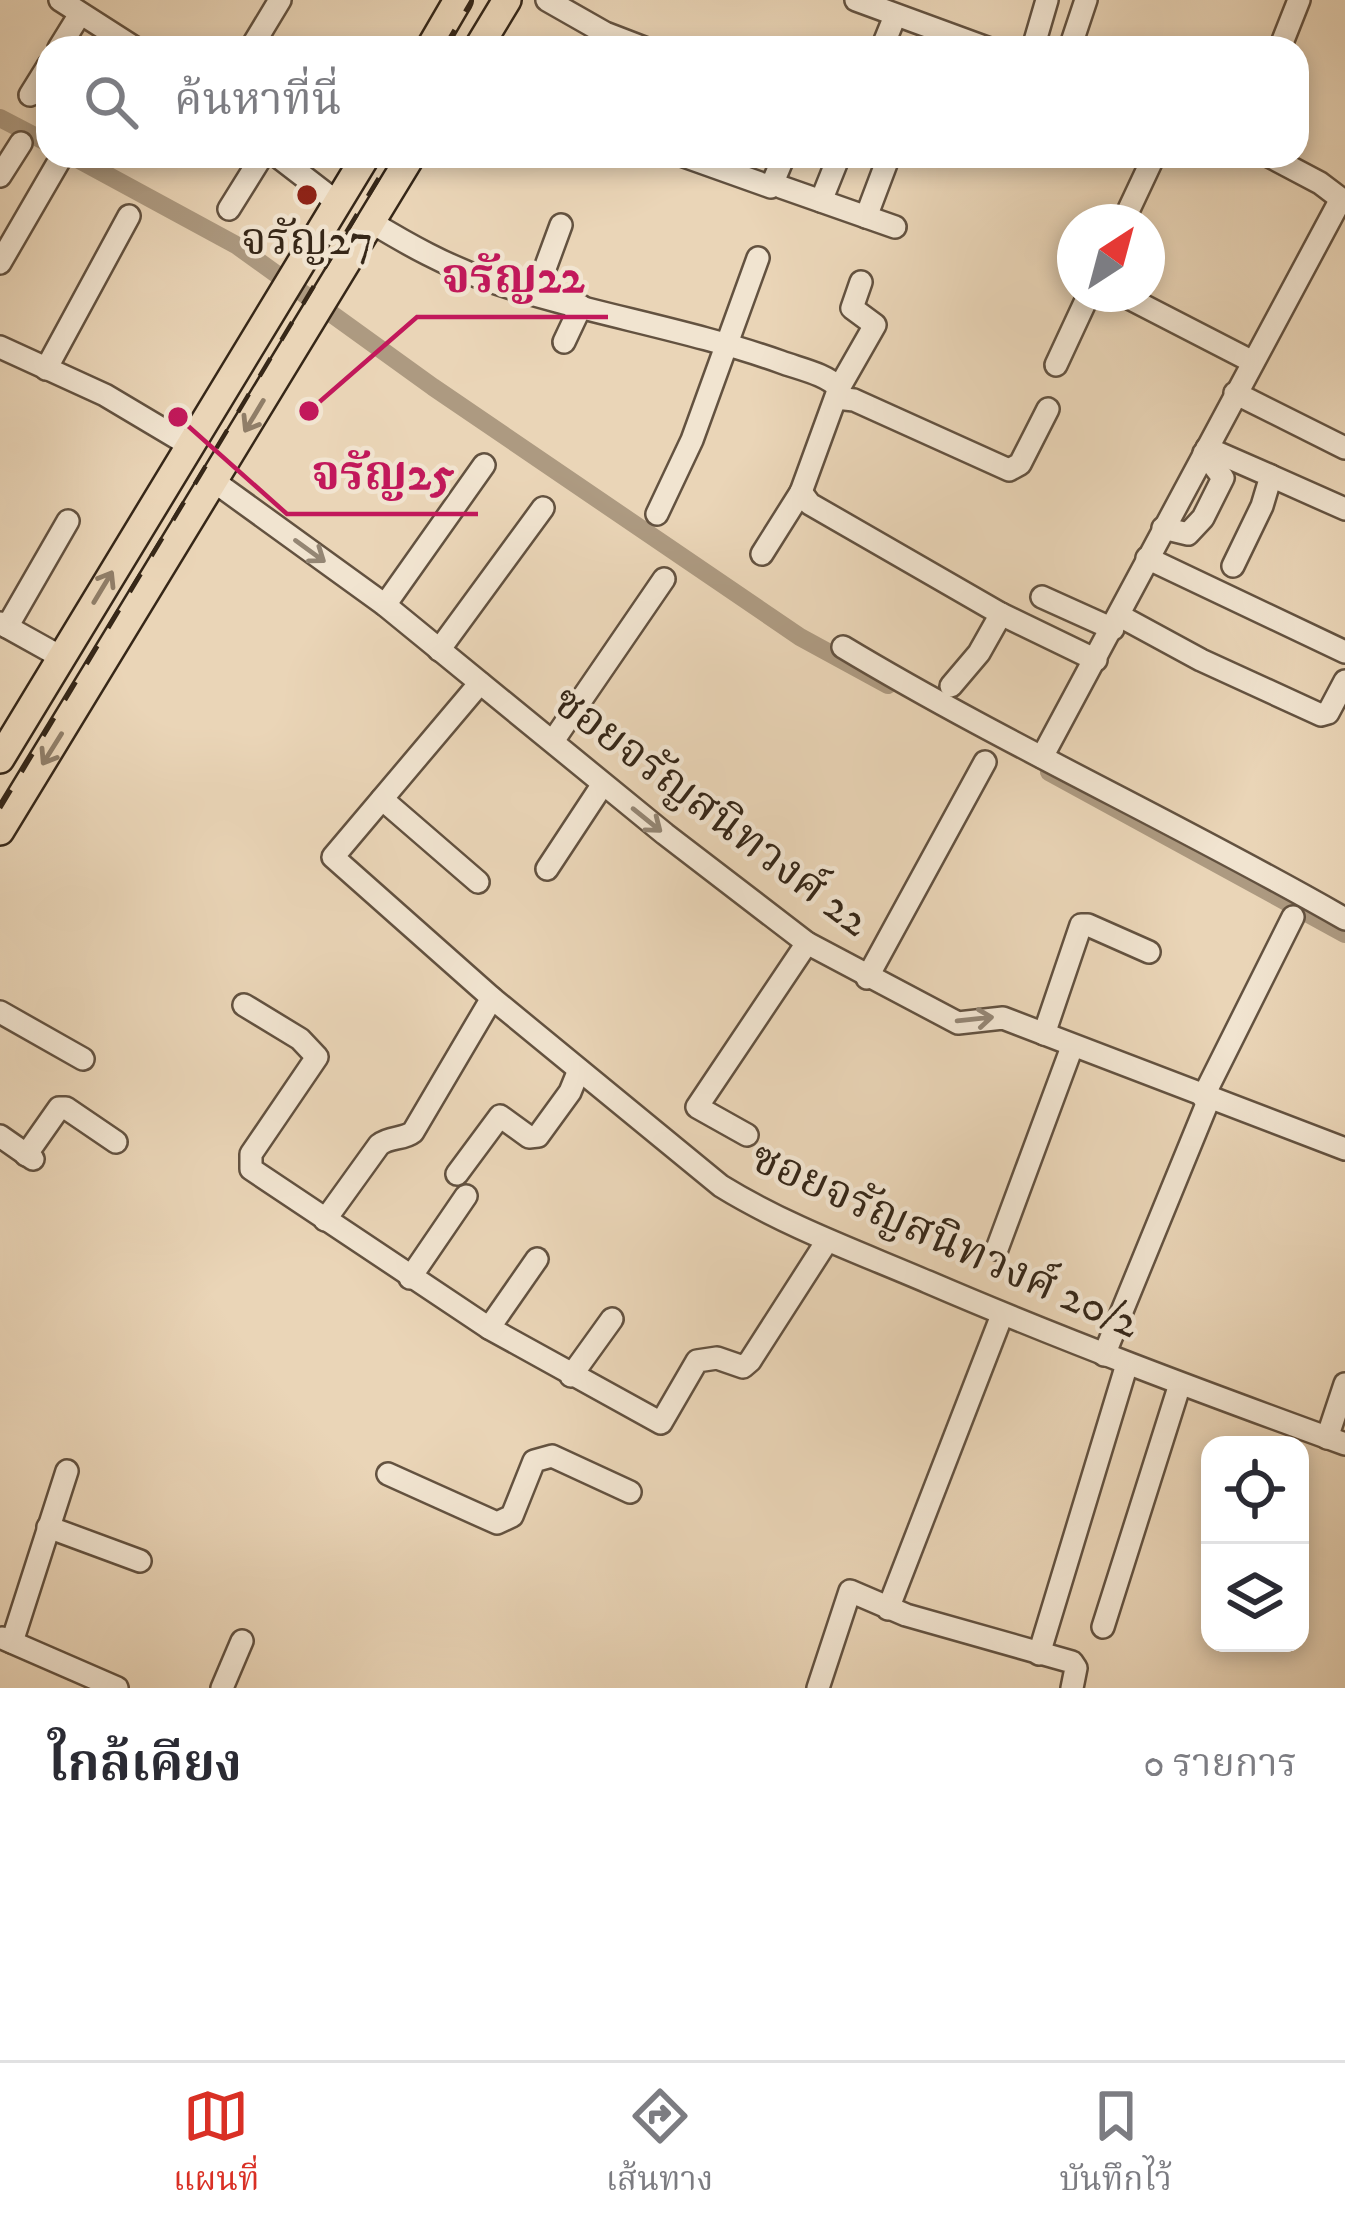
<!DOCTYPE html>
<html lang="th">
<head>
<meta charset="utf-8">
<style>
  body { margin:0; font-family:"IM FELL DW Pica","Noto Serif Thai",serif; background:#f2f2f3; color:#2b2b33 }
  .controls { position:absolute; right:36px; bottom:36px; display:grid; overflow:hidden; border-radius:24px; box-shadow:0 6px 18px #0003 }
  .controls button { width:108px; height:108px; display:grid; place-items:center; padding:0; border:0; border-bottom:3px solid #e1e1e2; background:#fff; color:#2b2b33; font:60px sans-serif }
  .compass { position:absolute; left:1057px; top:204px; width:108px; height:108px; border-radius:50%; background:#fff; box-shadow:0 6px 18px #0003; rotate:36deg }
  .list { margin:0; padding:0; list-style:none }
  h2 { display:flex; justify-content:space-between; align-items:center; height:156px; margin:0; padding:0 48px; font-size:51px }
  h2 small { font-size:39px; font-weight:400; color:#7c7c81 }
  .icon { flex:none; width:66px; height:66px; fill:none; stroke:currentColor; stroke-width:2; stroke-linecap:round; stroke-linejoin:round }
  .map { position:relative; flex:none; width:1345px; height:1688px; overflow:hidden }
  .search { position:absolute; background:#fff; box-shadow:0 6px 18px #0003; left:36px; right:36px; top:36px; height:132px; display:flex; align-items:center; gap:30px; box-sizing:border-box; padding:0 42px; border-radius:36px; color:#7c7c81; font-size:45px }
  .sheet { height:372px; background:#fff }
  nav { display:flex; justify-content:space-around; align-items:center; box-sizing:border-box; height:168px; border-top:3px solid #e1e1e2; background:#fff; font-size:33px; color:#7c7c81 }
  nav a { display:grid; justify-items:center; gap:6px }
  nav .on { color:#d93025 }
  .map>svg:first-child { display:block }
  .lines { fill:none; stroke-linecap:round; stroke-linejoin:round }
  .canal { stroke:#ad9a81; stroke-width:18 }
  .minor-casing { stroke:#635240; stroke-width:26 }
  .major-casing { stroke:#362718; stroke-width:32 }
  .minor { stroke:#f1e4d0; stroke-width:21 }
  .major { stroke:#ead5b7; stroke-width:27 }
  .rail { stroke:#362718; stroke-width:4.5; stroke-dasharray:21 21; stroke-linecap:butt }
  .oneway { stroke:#907e68 }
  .oneway2 { stroke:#948674 }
  .poi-dot { fill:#8f2418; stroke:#f1e4d0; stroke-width:4.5 }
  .labels { text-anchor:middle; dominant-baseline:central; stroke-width:9; stroke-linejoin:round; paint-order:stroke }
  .poi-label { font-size:45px; fill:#362718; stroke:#f1e4d0 }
  .street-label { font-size:45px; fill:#362718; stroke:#f1e4d0 }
  .leader { fill:none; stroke:#c2185b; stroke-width:4.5 }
  .callout-dot { fill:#c2185b; stroke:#f1e4d0; stroke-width:4.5 }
  .callout-label { font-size:48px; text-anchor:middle; font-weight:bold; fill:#c2185b; stroke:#f1e4d0; stroke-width:9; stroke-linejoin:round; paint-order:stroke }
</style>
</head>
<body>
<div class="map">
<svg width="1345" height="1688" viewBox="0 0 1345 1688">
  <rect width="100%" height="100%" fill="#ead5b7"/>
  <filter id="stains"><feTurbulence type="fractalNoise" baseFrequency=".00167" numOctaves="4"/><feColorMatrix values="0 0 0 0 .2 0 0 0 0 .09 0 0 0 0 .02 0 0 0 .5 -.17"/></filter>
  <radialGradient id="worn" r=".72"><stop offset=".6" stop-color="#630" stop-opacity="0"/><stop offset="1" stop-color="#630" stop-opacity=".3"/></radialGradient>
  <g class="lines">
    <g class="canal">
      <polyline points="0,118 48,143"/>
      <polyline points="72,156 236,245 433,387 800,637 888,685"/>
      <polyline points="1049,772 1345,934"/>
    </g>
    <defs>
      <g id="minor">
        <polyline points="60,0 135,48"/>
        <polyline points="547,0 605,33 644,48"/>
        <polyline points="856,0 987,48"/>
        <polyline points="59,48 80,14"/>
        <polyline points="251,48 280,0"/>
        <polyline points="882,48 895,16"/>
        <polyline points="1033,48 1047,0"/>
        <polyline points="1070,48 1086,0"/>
        <polyline points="1280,48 1299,0"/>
        <polyline points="30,95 48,66"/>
        <polyline points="277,156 338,203"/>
        <polyline points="684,156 771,187 784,156"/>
        <polyline points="1269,156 1320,183 1345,202"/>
        <polyline points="0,176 21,143"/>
        <polyline points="781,187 895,227"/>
        <polyline points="821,201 839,156"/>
        <polyline points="229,209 262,156"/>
        <polyline points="866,217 889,156"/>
        <path d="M371 222C409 245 445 265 487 280 583 313 685 328 781 362 800 369 826 374 839 388"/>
        <polyline points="1123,222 1154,156"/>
        <polyline points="0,263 62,156"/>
        <polyline points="536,293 561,225"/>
        <polyline points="1121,294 1253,362"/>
        <polyline points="564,342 581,306"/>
        <polyline points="0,347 105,395 189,445"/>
        <polyline points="1056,365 1089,294"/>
        <polyline points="46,369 129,216"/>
        <polyline points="1235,393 1345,448"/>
        <polyline points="836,398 854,400 1009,470 1020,464 1048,409"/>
        <polyline points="1207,448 1271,476 1262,506 1233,566"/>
        <polyline points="1271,476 1345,509"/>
        <polyline points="215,482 385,605 665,834 807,943 958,1023 1003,1018 1345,1149"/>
        <polyline points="801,492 810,504 1001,614 1096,660"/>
        <polyline points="657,514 692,440 758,258"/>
        <polyline points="1163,528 1188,534 1203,518 1223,478 1204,453"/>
        <polyline points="762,554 801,492 839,388 875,325 852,308 861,282"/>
        <polyline points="1147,558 1345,652"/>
        <polyline points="1042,597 1113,629"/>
        <polyline points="385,605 484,465"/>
        <polyline points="1120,616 1201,660 1321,715 1328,713 1345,681"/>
        <polyline points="0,623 61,657"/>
        <polyline points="7,627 68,521"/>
        <path d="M843 647C1006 745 1180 824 1345 919"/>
        <polyline points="439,650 543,508"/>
        <path d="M480 683 333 857 492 998 721 1186C786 1226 858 1252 928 1282 1065 1341 1205 1393 1345 1444"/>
        <polyline points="951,686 979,653 1001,614"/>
        <polyline points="553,741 664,579"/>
        <polyline points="1042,757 1341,199"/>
        <polyline points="382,799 478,882"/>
        <polyline points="547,869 603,784"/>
        <polyline points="867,978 985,762"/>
        <polyline points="244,1005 300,1039 317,1057 251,1154 251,1169 489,1328 661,1423 697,1361 717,1358 743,1367 750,1361 827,1241"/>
        <polyline points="0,1012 83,1059"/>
        <polyline points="1044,1034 1081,925 1088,925 1149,952"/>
        <polyline points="1203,1097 1293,917"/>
        <polyline points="747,1135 697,1107 807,943"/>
        <polyline points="0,1136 33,1159"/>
        <polyline points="26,1155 59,1108 66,1108 116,1142"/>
        <polyline points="457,1174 500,1116 529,1137 538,1136 570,1092 579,1070"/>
        <path d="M325 1220 379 1145C390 1136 403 1140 413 1132L492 998"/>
        <polyline points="997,1249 1072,1047"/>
        <polyline points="410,1278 466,1196"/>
        <polyline points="489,1328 537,1259"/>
        <polyline points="1104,1355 1209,1099"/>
        <polyline points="571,1376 612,1319"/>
        <polyline points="1327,1438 1345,1384"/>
        <polyline points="388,1474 497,1523 512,1516 534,1461 552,1456 630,1492"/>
        <polyline points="48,1527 140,1561"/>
        <polyline points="888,1609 1002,1315"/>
        <polyline points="1103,1627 1180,1384"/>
        <polyline points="2,1638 117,1688"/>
        <polyline points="12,1642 67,1471"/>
        <polyline points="1039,1654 1127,1364"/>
        <polyline points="222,1688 242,1641"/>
        <polyline points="818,1688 850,1591 906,1615 1072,1662 1076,1668 1072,1688"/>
      </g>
      <g id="major">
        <polyline points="430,48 458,0"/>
        <polyline points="478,48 507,0"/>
        <polyline points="0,759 366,156"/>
        <polyline points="0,831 411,156"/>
      </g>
    </defs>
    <use href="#minor" class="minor-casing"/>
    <use href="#major" class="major-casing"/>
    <use href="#minor" class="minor"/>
    <use href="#major" class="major"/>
    <g class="rail">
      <polyline points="444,48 472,0"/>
      <polyline points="0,808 392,156"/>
    </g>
  </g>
  <defs><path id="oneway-shaft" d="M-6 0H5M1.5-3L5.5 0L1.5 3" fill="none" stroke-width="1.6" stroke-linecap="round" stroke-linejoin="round" transform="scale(3)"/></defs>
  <g class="oneway">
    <use href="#oneway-shaft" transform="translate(254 416) rotate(121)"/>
    <use href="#oneway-shaft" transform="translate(103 587) rotate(-59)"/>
    <use href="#oneway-shaft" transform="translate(52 749) rotate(122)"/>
  </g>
  <g class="oneway2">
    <use href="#oneway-shaft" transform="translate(310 551) rotate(36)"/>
    <use href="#oneway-shaft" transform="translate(647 820) rotate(39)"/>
    <use href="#oneway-shaft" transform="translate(975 1019) rotate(-6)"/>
  </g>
  <circle class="poi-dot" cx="307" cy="195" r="12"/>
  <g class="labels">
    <g class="poi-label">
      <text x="307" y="241">จรัญ27</text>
    </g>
    <g class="street-label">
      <text transform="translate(711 812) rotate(37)">ซอยจรัญสนิทวงศ์ 22</text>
      <text transform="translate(945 1241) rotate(24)">ซอยจรัญสนิทวงศ์ 20/2</text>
    </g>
  </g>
  <path class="leader" d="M309 411L417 317H608M178 417L287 514H478"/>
  <g class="callout-dot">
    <circle cx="309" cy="411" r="12"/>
    <circle cx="178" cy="417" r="12"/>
  </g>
  <g class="callout-label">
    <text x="513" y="292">จรัญ22</text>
    <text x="383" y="489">จรัญ25</text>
  </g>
  <rect width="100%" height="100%" filter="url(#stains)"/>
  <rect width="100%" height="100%" fill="url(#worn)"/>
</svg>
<div class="controls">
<button><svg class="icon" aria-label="locate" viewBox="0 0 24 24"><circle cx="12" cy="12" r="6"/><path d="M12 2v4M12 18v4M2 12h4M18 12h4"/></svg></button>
<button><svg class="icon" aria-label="layers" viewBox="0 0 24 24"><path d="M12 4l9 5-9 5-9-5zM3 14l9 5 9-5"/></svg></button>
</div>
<svg class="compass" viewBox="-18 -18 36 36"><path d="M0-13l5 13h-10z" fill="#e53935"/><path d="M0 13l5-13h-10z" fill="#7c7c81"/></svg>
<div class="search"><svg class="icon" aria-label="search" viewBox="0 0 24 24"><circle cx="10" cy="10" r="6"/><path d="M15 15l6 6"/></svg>ค้นหาที่นี่</div>
</div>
<section class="sheet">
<h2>ใกล้เคียง<small>0 รายการ</small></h2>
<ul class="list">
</ul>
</section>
<nav>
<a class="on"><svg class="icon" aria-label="map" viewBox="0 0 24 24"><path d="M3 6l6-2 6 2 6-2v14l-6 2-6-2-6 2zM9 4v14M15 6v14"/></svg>แผนที่</a>
<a><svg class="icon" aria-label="directions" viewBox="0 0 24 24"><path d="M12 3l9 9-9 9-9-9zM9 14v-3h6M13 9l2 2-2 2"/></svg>เส้นทาง</a>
<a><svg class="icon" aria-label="saved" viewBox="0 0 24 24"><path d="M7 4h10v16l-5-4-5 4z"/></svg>บันทึกไว้</a>
</nav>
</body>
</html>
